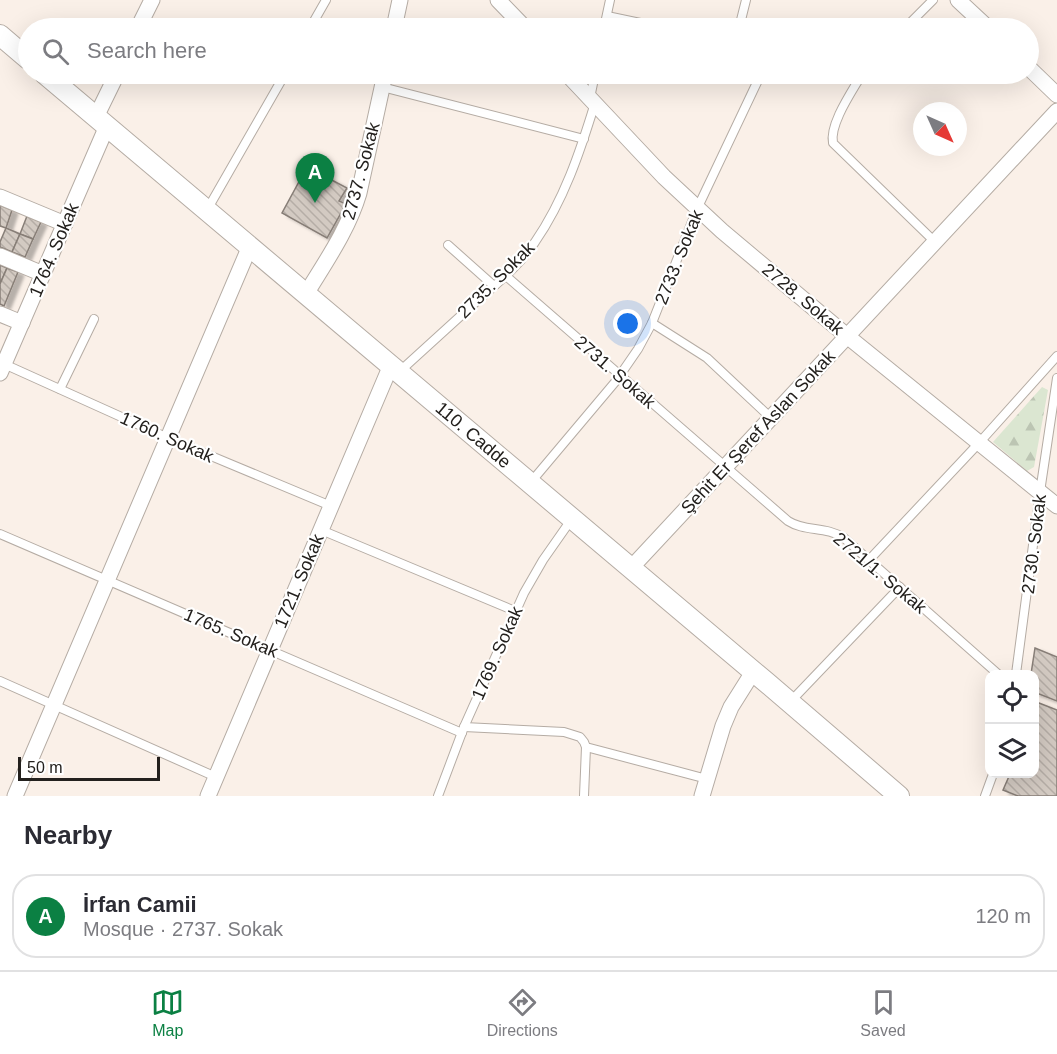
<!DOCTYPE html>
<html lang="en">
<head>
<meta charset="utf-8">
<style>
  body { margin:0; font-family:Helvetica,sans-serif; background:#f2f2f3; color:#2b2b33 }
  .controls { position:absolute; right:18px; bottom:18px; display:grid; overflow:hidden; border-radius:12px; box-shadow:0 6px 24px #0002 }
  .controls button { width:54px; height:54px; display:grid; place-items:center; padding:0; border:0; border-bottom:2px solid #e1e1e2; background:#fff; color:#2b2b33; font:30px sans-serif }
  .compass { position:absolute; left:913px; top:102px; width:54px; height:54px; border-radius:50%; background:#fff; box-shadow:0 6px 24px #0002; rotate:135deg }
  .scale { position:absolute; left:18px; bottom:15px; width:142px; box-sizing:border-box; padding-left:6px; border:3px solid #23201d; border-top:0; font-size:16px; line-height:21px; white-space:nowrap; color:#23201d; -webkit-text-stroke:4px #fff; paint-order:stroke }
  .you { position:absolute; left:628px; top:324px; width:21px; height:21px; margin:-15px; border:4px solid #fff; border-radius:50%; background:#1a73e8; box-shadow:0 0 0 9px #1a73e833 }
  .badge { display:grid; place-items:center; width:39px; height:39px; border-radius:50%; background:#0b8043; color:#fff; font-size:20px; font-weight:700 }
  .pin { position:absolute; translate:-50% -50px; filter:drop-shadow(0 2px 3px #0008) }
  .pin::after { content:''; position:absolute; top:32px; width:21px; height:18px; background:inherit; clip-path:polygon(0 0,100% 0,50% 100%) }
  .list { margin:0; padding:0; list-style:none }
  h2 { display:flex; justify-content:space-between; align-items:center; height:78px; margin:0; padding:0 24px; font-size:26px }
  h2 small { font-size:20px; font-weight:400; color:#7c7c81 }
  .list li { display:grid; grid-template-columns:39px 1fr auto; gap:18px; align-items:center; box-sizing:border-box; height:84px; margin:0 12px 12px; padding:0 12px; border:2px solid #e1e1e2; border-radius:24px }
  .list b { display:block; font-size:22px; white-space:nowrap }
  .list p { margin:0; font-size:20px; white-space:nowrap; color:#7c7c81 }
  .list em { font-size:20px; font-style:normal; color:#7c7c81 }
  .icon { flex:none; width:33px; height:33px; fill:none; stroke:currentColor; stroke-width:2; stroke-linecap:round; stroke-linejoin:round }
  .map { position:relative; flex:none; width:1057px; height:796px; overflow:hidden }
  .search { position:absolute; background:#fff; box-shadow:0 6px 24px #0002; left:18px; right:18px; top:18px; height:66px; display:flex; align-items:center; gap:15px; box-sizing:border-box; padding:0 21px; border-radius:33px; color:#7c7c81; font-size:22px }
  .sheet { height:174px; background:#fff }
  nav { display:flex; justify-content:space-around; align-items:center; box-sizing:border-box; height:84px; border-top:2px solid #e1e1e2; background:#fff; font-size:16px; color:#7c7c81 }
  nav a { display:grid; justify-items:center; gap:3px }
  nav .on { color:#0b8043 }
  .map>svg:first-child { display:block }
  .forest { fill:url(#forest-firs) }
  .building { fill:url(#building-back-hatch); stroke:#877e77; stroke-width:1.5; filter:url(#shadow) }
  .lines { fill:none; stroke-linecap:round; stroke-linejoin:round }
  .service-casing { stroke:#b5aca4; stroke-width:10 }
  .minor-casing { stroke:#b5aca4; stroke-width:17 }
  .tertiary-casing { stroke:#b5aca4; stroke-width:22 }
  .service { stroke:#fff; stroke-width:8 }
  .minor { stroke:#fff; stroke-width:15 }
  .tertiary { stroke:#fff; stroke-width:20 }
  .labels { text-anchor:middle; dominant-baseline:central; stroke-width:4.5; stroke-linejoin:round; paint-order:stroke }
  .street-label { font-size:18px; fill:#23201d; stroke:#fff }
</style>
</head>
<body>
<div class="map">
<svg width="1057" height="796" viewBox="0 0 1057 796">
  <defs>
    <pattern id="forest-firs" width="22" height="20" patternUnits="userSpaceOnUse" patternTransform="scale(1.5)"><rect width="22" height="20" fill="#dbe6d1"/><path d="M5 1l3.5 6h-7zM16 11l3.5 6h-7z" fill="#bcc5b3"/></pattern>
    <pattern id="building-back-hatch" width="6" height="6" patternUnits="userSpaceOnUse" patternTransform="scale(1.5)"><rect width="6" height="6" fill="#d3cac2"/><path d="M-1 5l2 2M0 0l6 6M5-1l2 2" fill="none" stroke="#b5ada6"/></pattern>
    <filter id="shadow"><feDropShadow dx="6" dy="3.5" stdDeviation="1.5" flood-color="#0004"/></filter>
  </defs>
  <rect width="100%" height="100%" fill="#faf0e8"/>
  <polygon class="forest" points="1042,387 1048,390 1034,467 1027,471 993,442"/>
  <g class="building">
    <polygon points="307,167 347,188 339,201 346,204 327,238 282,213"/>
    <polygon points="0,205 12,210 6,228 0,226"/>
    <polygon points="27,216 41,222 33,239 20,234"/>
    <polygon points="6,228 20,234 12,252 0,247 0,242"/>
    <polygon points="20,234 33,239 25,257 12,252"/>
    <polygon points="0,265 7,268 0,284"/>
    <polygon points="7,268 18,272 4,306 0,304 0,284"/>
    <polygon points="1035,648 1057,657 1057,701 1034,692 1034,674 1031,674"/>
    <polygon points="1039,703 1057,710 1057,796 1018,796 1003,790 1010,774 1034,774 1034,713"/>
  </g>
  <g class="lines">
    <defs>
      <g id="service">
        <polyline points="607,16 664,28"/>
        <polyline points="310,28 326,0"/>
        <polyline points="604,28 610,0"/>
        <polyline points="739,28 746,0"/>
        <polyline points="905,28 933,0"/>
        <path d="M862 74C853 90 829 124 833 143L935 242"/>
        <polyline points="382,87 584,139"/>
        <polyline points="590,98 595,74"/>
        <polyline points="207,210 285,74"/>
        <polyline points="448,245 494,286"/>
        <path d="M506 276 788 521C805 532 826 526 844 538L998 674"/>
        <polyline points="652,323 707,358 771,418"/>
        <polyline points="4,364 168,438 331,506"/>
        <path d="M399 372C425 348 451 325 477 301 498 283 520 265 535 242 564 200 580 152 595 103"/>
        <polyline points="60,389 94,319"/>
        <polyline points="531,482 616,381 638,349 652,323 697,209 761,74"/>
        <polyline points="321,530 515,611"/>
        <polyline points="0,534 462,733"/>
        <polyline points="869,560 979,443 1057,356"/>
        <polyline points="1016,674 1040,492 1057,378"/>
        <polyline points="0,681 216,777"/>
        <polyline points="791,701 900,587"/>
        <polyline points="464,727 564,732 580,737 584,742 586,747 707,779"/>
        <polyline points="438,796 464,727 524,593 543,560 571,520"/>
        <polyline points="584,796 586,747"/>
        <polyline points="985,796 993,774"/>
      </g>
      <g id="minor">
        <polyline points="498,0 525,28"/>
        <polyline points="958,0 988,28"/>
        <polyline points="138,28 152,0"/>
        <polyline points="394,28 400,0"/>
        <polyline points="1028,67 1057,95"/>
        <polyline points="567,74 664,177 722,231 847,336 1057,506"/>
        <polyline points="96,117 117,74"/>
        <polyline points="0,197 65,224"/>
        <polyline points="0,256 43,274"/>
        <path d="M306 294C326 261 348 230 359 193L385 74"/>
        <polyline points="0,314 22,323"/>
        <polyline points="0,373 107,126"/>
        <polyline points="631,568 1057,111"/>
        <polyline points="15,796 250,246"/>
        <polyline points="208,796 391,365"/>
        <polyline points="702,796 723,726 731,707 753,672"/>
      </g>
      <g id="tertiary">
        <polyline points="0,35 28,59"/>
        <path id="s1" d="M45 74 766 682 899 796"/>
      </g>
    </defs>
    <use href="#service" class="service-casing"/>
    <use href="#minor" class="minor-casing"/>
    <use href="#tertiary" class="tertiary-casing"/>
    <use href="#service" class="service"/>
    <use href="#minor" class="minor"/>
    <use href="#tertiary" class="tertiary"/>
  </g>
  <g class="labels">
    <g class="street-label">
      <text transform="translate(361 171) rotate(-75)">2737. Sokak</text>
      <text transform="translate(54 250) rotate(-67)">1764. Sokak</text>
      <text transform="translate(679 257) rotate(-68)">2733. Sokak</text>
      <text transform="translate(496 280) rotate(-45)">2735. Sokak</text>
      <text transform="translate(803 299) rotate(40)">2728. Sokak</text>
      <text transform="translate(615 372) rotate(41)">2731. Sokak</text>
      <text transform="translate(758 432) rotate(-47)">Şehit Er Şeref Aslan Sokak</text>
      <text stroke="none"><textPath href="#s1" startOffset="560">110. Cadde</textPath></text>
      <text transform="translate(167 437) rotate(24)">1760. Sokak</text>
      <text transform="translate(1034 544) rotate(-83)">2730. Sokak</text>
      <text transform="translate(880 573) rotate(40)">2721/1. Sokak</text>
      <text transform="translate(299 581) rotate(-67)">1721. Sokak</text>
      <text transform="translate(231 633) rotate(23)">1765. Sokak</text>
      <text transform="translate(497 653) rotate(-66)">1769. Sokak</text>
    </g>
  </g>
</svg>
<div class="controls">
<button><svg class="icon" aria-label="locate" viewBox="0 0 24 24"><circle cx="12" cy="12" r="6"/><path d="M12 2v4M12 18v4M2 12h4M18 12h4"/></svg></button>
<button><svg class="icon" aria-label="layers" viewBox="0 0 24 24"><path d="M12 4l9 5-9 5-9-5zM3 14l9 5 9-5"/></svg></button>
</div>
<svg class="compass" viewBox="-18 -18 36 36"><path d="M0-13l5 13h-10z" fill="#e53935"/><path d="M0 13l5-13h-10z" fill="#7c7c81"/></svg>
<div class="scale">50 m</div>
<div class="you"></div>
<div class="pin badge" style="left:315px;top:203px">A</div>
<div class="search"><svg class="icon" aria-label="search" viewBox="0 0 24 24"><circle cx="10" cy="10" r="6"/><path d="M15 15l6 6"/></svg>Search here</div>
</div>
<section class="sheet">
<h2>Nearby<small></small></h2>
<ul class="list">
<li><span class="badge">A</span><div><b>İrfan Camii</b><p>Mosque · 2737. Sokak</p></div><em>120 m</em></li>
</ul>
</section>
<nav>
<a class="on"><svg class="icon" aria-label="map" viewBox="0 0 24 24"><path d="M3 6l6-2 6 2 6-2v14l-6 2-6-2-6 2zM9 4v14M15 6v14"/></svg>Map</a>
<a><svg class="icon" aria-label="directions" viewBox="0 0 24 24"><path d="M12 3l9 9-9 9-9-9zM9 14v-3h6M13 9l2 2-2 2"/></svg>Directions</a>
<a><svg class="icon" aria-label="saved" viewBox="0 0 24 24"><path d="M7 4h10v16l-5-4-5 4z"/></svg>Saved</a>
</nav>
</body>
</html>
